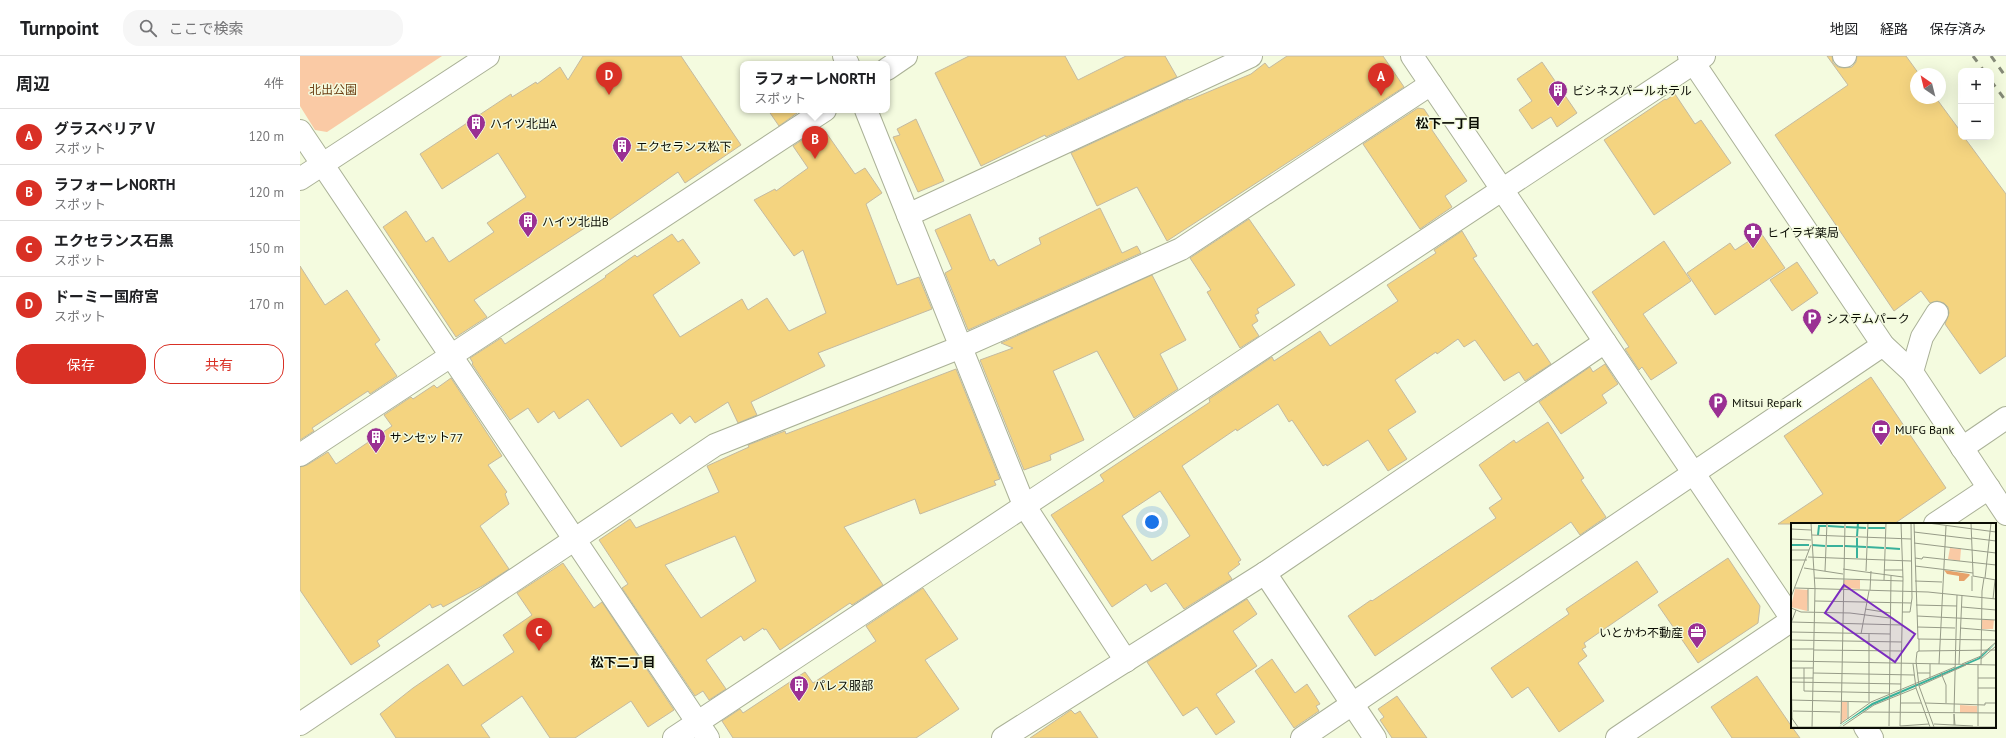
<!DOCTYPE html>
<html lang="ja">
<head>
<meta charset="utf-8">
<style>
  body { margin:0; font-family:"PT Sans","Noto Sans JP",sans-serif; background:#f6f6f6; color:#202124 }
  .controls { position:absolute; right:12px; top:12px; display:grid; overflow:hidden; border-radius:8px; box-shadow:0 4px 16px #0002 }
  .controls button { width:36px; height:36px; display:grid; place-items:center; padding:0; border:0; border-bottom:1px solid #e0e0e0; background:#fff; color:#202124; font:20px sans-serif }
  .compass { position:absolute; left:1610px; top:12px; width:36px; height:36px; border-radius:50%; background:#fff; box-shadow:0 4px 16px #0002; rotate:325deg }
  .you { position:absolute; left:852px; top:466px; width:14px; height:14px; margin:-10px; border:3px solid #fff; border-radius:50%; background:#1a73e8; box-shadow:0 0 0 6px #1a73e833 }
  .badge { display:grid; place-items:center; width:26px; height:26px; border-radius:50%; background:#d93025; color:#fff; font-size:13px; font-weight:700 }
  .pin { position:absolute; translate:-50% -33px; filter:drop-shadow(0 1px 2px #0008) }
  .pin::after { content:''; position:absolute; top:21px; width:14px; height:12px; background:inherit; clip-path:polygon(0 0,100% 0,50% 100%) }
  .popup { position:absolute; left:440px; top:5px; width:150px; height:52px; box-sizing:border-box; display:grid; place-content:center; border-radius:8px; background:#fff; filter:drop-shadow(0 1px 3px #0005); font-size:13px; white-space:nowrap; color:#757577 }
  .popup b { font-size:15px; color:#202124 }
  .popup::after { content:''; position:absolute; left:50%; top:100%; margin-left:-8px; border:8px solid transparent; border-top-color:#fff }
  .list { margin:0; padding:0; list-style:none }
  h2 { display:flex; justify-content:space-between; align-items:center; height:52px; margin:0; padding:0 16px; font-size:17px }
  h2 small { font-size:13px; font-weight:400; color:#757577 }
  .list li { display:grid; grid-template-columns:26px 1fr auto; gap:12px; align-items:center; box-sizing:border-box; height:56px; padding:0 16px; border-top:1px solid #e0e0e0 }
  .list b { display:block; font-size:15px; white-space:nowrap }
  .list p { margin:0; font-size:13px; white-space:nowrap; color:#757577 }
  .list em { font-size:13px; font-style:normal; color:#757577 }
  .actions { display:flex; gap:8px; padding:12px 16px }
  .actions a { flex:1; padding:9px 0; border:1px solid #d93025; border-radius:16px; text-align:center; font-size:14px; color:#d93025 }
  .actions .main { background:#d93025; color:#fff }
  .icon { flex:none; width:22px; height:22px; fill:none; stroke:currentColor; stroke-width:2; stroke-linecap:round; stroke-linejoin:round }
  .map { position:relative; flex:none; width:1706px; height:682px; overflow:hidden }
  header { display:flex; align-items:center; gap:24px; box-sizing:border-box; height:56px; padding:0 20px; background:#fff; border-bottom:1px solid #e0e0e0 }
  header strong { font-size:19px }
  nav { display:flex; gap:22px; margin-inline-start:auto; font-size:14px }
  .search { width:280px; height:36px; background:#f6f6f6; display:flex; align-items:center; gap:10px; box-sizing:border-box; padding:0 14px; border-radius:16px; color:#757577; font-size:15px }
  main { display:flex }
  aside { flex:1; background:#fff }
  .map>svg:first-child { display:block }
  .green { fill:#facaa5 }
  .building { fill:#f4d480; stroke:#c4baa1; fill-rule:evenodd }
  .lines { fill:none; stroke-linecap:round; stroke-linejoin:round }
  .minor-casing { stroke:#aab197; stroke-width:24 }
  .minor { stroke:#fff; stroke-width:22 }
  .rail { stroke:#858a77; stroke-width:3; stroke-dasharray:7 7; stroke-linecap:butt }
  .labels { text-anchor:middle; dominant-baseline:central; stroke-width:3; stroke-linejoin:round; paint-order:stroke }
  .park-label { font-size:12px; fill:#6b3e13; stroke:#f4fbdf }
  .poi-label { font-size:12px; fill:#0b0d05; stroke:#f4fbdf; text-anchor:start }
  .neighbourhood-label { font-size:13px; font-weight:bold; fill:#0b0d05; stroke:#f4fbdf }
  .inset-river { fill:none; stroke:#39b19b; stroke-width:2 }
  .inset-road { fill:none; stroke:#979c88; stroke-width:1 }
  .view { fill:#7b2cbf; fill-opacity:0.15; stroke:#7b2cbf; stroke-width:2 }
  .inset-edge { fill:none; stroke:#0b0d05; stroke-width:2 }
</style>
</head>
<body>
<header>
<strong>Turnpoint</strong>
<div class="search"><svg class="icon" aria-label="search" viewBox="0 0 24 24"><circle cx="10" cy="10" r="6"/><path d="M15 15l6 6"/></svg>ここで検索</div>
<nav><a>地図</a><a>経路</a><a>保存済み</a></nav>
</header>
<main>
<aside>
<h2>周辺<small>4件</small></h2>
<ul class="list">
<li><span class="badge">A</span><div><b>グラスペリアⅤ</b><p>スポット</p></div><em>120 m</em></li>
<li><span class="badge">B</span><div><b>ラフォーレNORTH</b><p>スポット</p></div><em>120 m</em></li>
<li><span class="badge">C</span><div><b>エクセランス石黒</b><p>スポット</p></div><em>150 m</em></li>
<li><span class="badge">D</span><div><b>ドーミー国府宮</b><p>スポット</p></div><em>170 m</em></li>
</ul>
<div class="actions"><a class="main">保存</a><a>共有</a></div>
</aside>
<div class="map">
<svg width="1706" height="682" viewBox="0 0 1706 682">
  <rect width="100%" height="100%" fill="#f4fbdf"/>
  <polygon class="green" points="0,0 142,0 27,76 15,74 0,50"/>
  <g class="building">
    <polygon points="283,0 381,0 441,89 385,127 378,116 304,168 300,162 174,244 187,261 156,281 83,171 106,155 126,186 133,181 149,206 194,176 187,167 226,141 198,97 142,133 120,98 211,38 212,41 236,26 237,28 260,11 268,24"/>
    <polygon points="669,0 765,0 778,24 826,0 865,0 877,21 746,81 745,79 681,110 635,17"/>
    <polygon points="987,0 1083,0 1104,31 867,185 837,131 797,150 771,97 888,43 889,44 951,18 965,7 969,12"/>
    <polygon points="1527,0 1532,0 1533,7 1538,11 1544,12 1552,11 1556,6 1557,0 1606,0 1619,18 1616,18 1616,42 1636,42 1661,76 1661,81 1664,81 1706,138 1706,300 1680,318 1645,268 1649,257 1648,251 1644,247 1637,245 1630,247 1621,235 1594,255 1475,79 1548,29"/>
    <polygon points="1242,6 1277,57 1257,71 1251,61 1232,73 1219,54 1232,45 1217,23"/>
    <polygon points="1375,38 1395,68 1401,64 1431,107 1354,159 1304,84 1365,43 1366,44"/>
    <polygon points="1118,52 1124,53 1136,71 1132,74 1167,125 1145,140 1152,151 1120,173 1063,88"/>
    <polygon points="468,54 495,54 497,57 479,70"/>
    <polygon points="616,63 644,125 618,136 593,81 600,79 597,73"/>
    <polygon points="525,75 555,118 565,112 582,137 566,148 597,229 619,221 632,253 518,297 525,310 451,346 457,359 438,367 428,346 395,367 390,360 380,368 372,357 321,391 288,343 259,363 254,355 238,367 228,352 210,364 172,308 173,307 170,302 201,282 205,288 306,221 305,220 335,199 337,201 372,178 378,186 383,183 400,207 353,239 380,281 442,243 448,254 467,242 489,275 526,257 503,194 494,200 454,144 475,133 476,135 508,112 493,90 511,78 515,83"/>
    <polygon points="800,152 822,197 837,190 841,197 668,274 645,217 652,213 635,174 670,158 690,205 694,203 698,210 741,188 739,182"/>
    <polygon points="949,163 995,229 957,253 959,257 955,259 958,265 952,269 959,280 940,292 907,236 911,234 890,202"/>
    <path d="M1162 175 1177 200 1173 202 1233 290 1237 287 1251 308 1225 325 1219 316 1204 325 1175 284 1164 291 1158 283 1137 298 1136 296 1095 324 1116 356 1088 374 1107 403 1088 415 1068 384 1027 410 1026 408 1023 410 992 364 989 366 978 348 937 375 936 373 882 410 941 504 938 506 940 508 928 517 932 523 884 553 866 527 851 536 846 528 812 551 751 459 804 425 800 419 910 346 909 343 972 301 974 305 1020 275 1030 290 1098 245 1087 229 1136 197 1134 194ZM860 435 890 480 852 505 822 460Z"/>
    <polygon points="1461,177 1485,212 1415,259 1387,217 1430,187 1435,194"/>
    <polygon points="1364,185 1391,225 1343,258 1377,307 1351,324 1342,311 1339,314 1325,293 1329,291 1292,236"/>
    <polygon points="1497,206 1518,237 1492,255 1470,224"/>
    <polygon points="0,210 25,249 47,234 80,284 75,288 97,320 70,338 68,335 12,372 14,375 0,384"/>
    <polygon points="852,219 886,284 860,298 878,333 834,362 797,295 753,315 784,384 750,399 751,404 724,414 680,304 713,292 701,287"/>
    <polygon points="1305,308 1318,328 1302,339 1307,347 1261,378 1239,346 1290,311 1293,316"/>
    <path d="M656 313 700 423 694 425 696 429 620 458 615 443 544 471 583 529 552 549 550 547 480 594 466 573 464 574 463 572 444 585 441 580 406 604 426 633 409 644 403 635 395 640 322 532 328 528 299 484 330 463 336 472 419 436 407 410 449 391 448 389 485 375 486 378ZM435 480 456 525 401 562 365 509Z"/>
    <polygon points="1571,321 1646,432 1594,468 1478,468 1523,438 1484,380"/>
    <polygon points="151,322 202,400 188,409 207,436 205,438 209,448 180,470 209,513 184,529 143,551 141,548 132,552 130,548 77,585 80,590 51,609 0,534 0,411 7,409 28,396 36,408 92,370 84,359 111,341 113,343 134,329 137,332"/>
    <polygon points="1248,366 1284,422 1281,424 1306,461 1280,479 1271,466 1075,600 1048,560 1071,544 1072,545 1196,462 1189,452 1202,443 1179,409 1214,384 1216,387"/>
    <polygon points="1428,502 1460,550 1458,567 1398,607 1358,549"/>
    <polygon points="1337,505 1358,536 1284,587 1286,591 1282,593 1287,600 1278,607 1304,645 1259,676 1228,631 1212,642 1191,612 1269,558 1266,553"/>
    <polygon points="263,507 294,552 302,546 374,654 348,671 331,645 275,682 250,682 222,640 181,669 190,682 96,682 80,658 113,632 148,608 163,630 214,596 203,579 232,559 217,537"/>
    <polygon points="623,532 658,583 625,604 659,653 616,682 433,682 422,665 440,653 443,657 505,616 513,627 576,585 566,570"/>
    <polygon points="947,543 957,558 933,575 957,610 916,638 935,666 916,679 897,651 883,660 847,606"/>
    <polygon points="972,603 995,637 1007,628 1020,648 1016,650 1019,655 994,672 955,615"/>
    <polygon points="1457,620 1492,671 1500,682 1432,682 1411,651"/>
    <polygon points="1097,640 1127,682 1092,682 1080,664 1084,661 1078,653"/>
    <polygon points="771,654 775,658 780,655 798,682 730,682"/>
  </g>
  <g class="lines">
    <defs>
      <g id="minor">
        <polyline points="544,0 548,8"/>
        <polyline points="1112,0 1492,563"/>
        <polyline points="1389,0 1583,289 1612,316 1706,458"/>
        <polyline points="1544,0 1545,0"/>
        <polyline points="587,13 606,0"/>
        <polyline points="566,54 724,449 826,605"/>
        <polyline points="0,75 408,682"/>
        <polyline points="0,123 188,0"/>
        <polyline points="608,159 951,0"/>
        <polyline points="1612,316 1622,281 1637,257"/>
        <polyline points="1662,392 1706,362"/>
        <polyline points="0,399 525,54"/>
        <polyline points="1635,468 1689,432"/>
        <polyline points="965,517 1075,682"/>
        <polyline points="0,668 415,389 661,291 881,193 1131,28"/>
        <polyline points="1565,671 1572,682"/>
        <polyline points="374,682 1404,0"/>
        <polyline points="703,682 965,517 1305,286"/>
        <polyline points="1002,682 1583,289"/>
        <polyline points="1317,682 1492,564"/>
      </g>
    </defs>
    <use href="#minor" class="minor-casing"/>
    <use href="#minor" class="minor"/>
    <g class="rail">
      <polyline points="1673,0 1684,15"/>
      <polyline points="1691,0 1706,21"/>
      <polyline points="1691,25 1706,45"/>
    </g>
  </g>
  <defs>
    <symbol id="building-pin" viewBox="-11 -11 22 30"><path d="M0 17L-7.5 6A9.5 9.5 0 1 1 7.5 6Z" fill="#9a3093" stroke="#f4fbdf"/><path d="M-4-6H4V6H1V3H-1V6H-4ZM-2.5-4.3h1.7v1.8h-1.7ZM.8-4.3h1.7v1.8H.8ZM-2.5-1h1.7V.8h-1.7ZM.8-1h1.7V.8H.8Z" fill="#fff"/></symbol>
    <symbol id="pharmacy-pin" viewBox="-11 -11 22 30"><path d="M0 17L-7.5 6A9.5 9.5 0 1 1 7.5 6Z" fill="#9a3093" stroke="#f4fbdf"/><path d="M-2-6h4v4h4v4h-4v4h-4v-4h-4v-4h4Z" fill="#fff"/></symbol>
    <symbol id="parking-pin" viewBox="-11 -11 22 30"><path d="M0 17L-7.5 6A9.5 9.5 0 1 1 7.5 6Z" fill="#9a3093" stroke="#f4fbdf"/><path d="M-3.5-5.5H1a3.5 3.5 0 0 1 0 7H-1V5.5H-3.5ZM-1-3.4V-.6H.8a1.4 1.4 0 0 0 0-2.8Z" fill="#fff"/></symbol>
    <symbol id="bank-pin" viewBox="-11 -11 22 30"><path d="M0 17L-7.5 6A9.5 9.5 0 1 1 7.5 6Z" fill="#9a3093" stroke="#f4fbdf"/><path d="M-6-4H6V4H-6ZM0-2.3a2.3 2.3 0 1 0 0 4.6a2.3 2.3 0 1 0 0-4.6Z" fill="#fff"/></symbol>
    <symbol id="office-pin" viewBox="-11 -11 22 30"><path d="M0 17L-7.5 6A9.5 9.5 0 1 1 7.5 6Z" fill="#9a3093" stroke="#f4fbdf"/><path d="M-6-3h4V-5.5h4V-3h4V5H-6ZM-1-4.5V-3h2v-1.5ZM-6 0V1H6V0Z" fill="#fff"/></symbol>
  </defs>
  <g fill-rule="evenodd">
    <use href="#building-pin" x="1247" y="23" width="22" height="30"/>
    <use href="#building-pin" x="165" y="56" width="22" height="30"/>
    <use href="#building-pin" x="311" y="79" width="22" height="30"/>
    <use href="#building-pin" x="217" y="154" width="22" height="30"/>
    <use href="#pharmacy-pin" x="1442" y="165" width="22" height="30"/>
    <use href="#parking-pin" x="1501" y="251" width="22" height="30"/>
    <use href="#parking-pin" x="1407" y="335" width="22" height="30"/>
    <use href="#bank-pin" x="1570" y="362" width="22" height="30"/>
    <use href="#building-pin" x="65" y="370" width="22" height="30"/>
    <use href="#office-pin" x="1386" y="565" width="22" height="30"/>
    <use href="#building-pin" x="488" y="618" width="22" height="30"/>
  </g>
  <g class="labels">
    <g class="park-label">
      <text x="33" y="33">北出公園</text>
    </g>
    <g class="poi-label">
      <text x="1272" y="34">ビシネスパールホテル</text>
      <text x="190" y="67">ハイツ北出A</text>
      <text x="336" y="90">エクセランス松下</text>
      <text x="242" y="165">ハイツ北出B</text>
      <text x="1467" y="176">ヒイラギ薬局</text>
      <text x="1526" y="262">システムパーク</text>
      <text x="1432" y="346">Mitsui Repark</text>
      <text x="1595" y="373">MUFG Bank</text>
      <text x="90" y="381">サンセット77</text>
      <text x="1383" y="576" text-anchor="end">いとかわ不動産</text>
      <text x="513" y="629">パレス服部</text>
    </g>
    <g class="neighbourhood-label">
      <text x="1148" y="67">松下一丁目</text>
      <text x="323" y="606">松下二丁目</text>
    </g>
  </g>
  <g transform="translate(1491 467)">
    <rect width="205" height="205" fill="#f4fbdf"/>
    <path d="M159 25 170 26 169 38 157 36ZM53 57H69V66L52 65ZM4 66 17 67 16 88 0 84ZM191 97H203L202 106H191ZM50 179H56V195L50 200ZM169 182 186 183V190H169Z" fill="#facaa5"/>
    <path d="M153 47 178 51 179 52 173 58H168V53L156 51Z" fill="#e7a26a"/>
    <path d="M205 120 189 136 82 182 46 205 81 180 187 135Z" fill="#39b19b"/>
    <path class="inset-river" d="M37 3 53 4M55 4 75 5M77 5H94M27 12 28 3H35M66 13 67 0M0 22H18M21 22 34 23M36 23H52M54 23 75 24M76 24 93 25M95 25 109 26M66 35V15"/>
    <path class="inset-road" d="M20 0 24 66 21 205M123 0 127 116 205 117M137 0 205 9M180 0 182 50M0 6 20 7M123 9 181 16M21 12 120 16M181 15 205 18M0 16 20 17M123 20 205 30M0 27H18L20 22M17 34 120 38M124 35 131 36 132 34 205 42M0 37H16M124 43 182 50V53L205 57M13 45 52 51M52 46 112 54M93 47H112M34 48 36 0M75 48 77 0M23 55 112 58M194 55 200 0M93 57 95 0M124 58 151 59M4 65 137 69 205 76M79 67 80 48M181 68V53M0 74 18 27M202 76 204 57M24 78 120 80M125 82 166 83M171 84 205 87M0 85 10 89 59 90 99 95M74 86 99 90M17 88V66M111 89H119L121 75 120 0M126 93 205 97M0 99 111 102M126 104 164 105M169 105 205 108M0 109 99 111M70 111 78 68M128 116V128L205 127M0 117 111 119M0 124V100L5 87M0 126H23M23 127 111 128M128 128 126 129 125 138 128 163 143 204M190 132 205 119M190 136 205 123M0 138 205 142M122 141 125 165 139 204M148 141 155 3M168 141 171 72M171 141 190 133M190 142 191 68 193 55M0 144 1 196M0 145H22M13 145V168L98 170M22 150 123 152M126 150H139M150 150 155 162V180M0 155H22M139 155V141M187 155H205M0 159 110 161M128 163 175 142M187 165H205M0 177 77 179M78 180V111M109 180H130M134 180 194 182V180H205M2 188 49 189M72 189 205 190M163 190 166 72M0 194 7 204M57 196V179M49 201 80 179 164 144M50 201 54 0M143 201 182 203M163 202V191L164 202M52 203 83 182 125 165M98 203 100 53M109 203 112 56 110 0M109 203 138 201M187 203V142M0 204H205"/>
    <path class="view" d="M53 62 124 111 104 139 34 90Z"/>
    <rect width="205" height="205" class="inset-edge"/>
  </g>
</svg>
<div class="controls">
<button>+</button>
<button>−</button>
</div>
<svg class="compass" viewBox="-18 -18 36 36"><path d="M0-13l5 13h-10z" fill="#e53935"/><path d="M0 13l5-13h-10z" fill="#757577"/></svg>
<div class="you"></div>
<div class="pin badge" style="left:1081px;top:40px">A</div>
<div class="pin badge" style="left:515px;top:103px">B</div>
<div class="popup"><b>ラフォーレNORTH</b>スポット</div>
<div class="pin badge" style="left:239px;top:595px">C</div>
<div class="pin badge" style="left:309px;top:39px">D</div>
</div>
</main>
</body>
</html>
